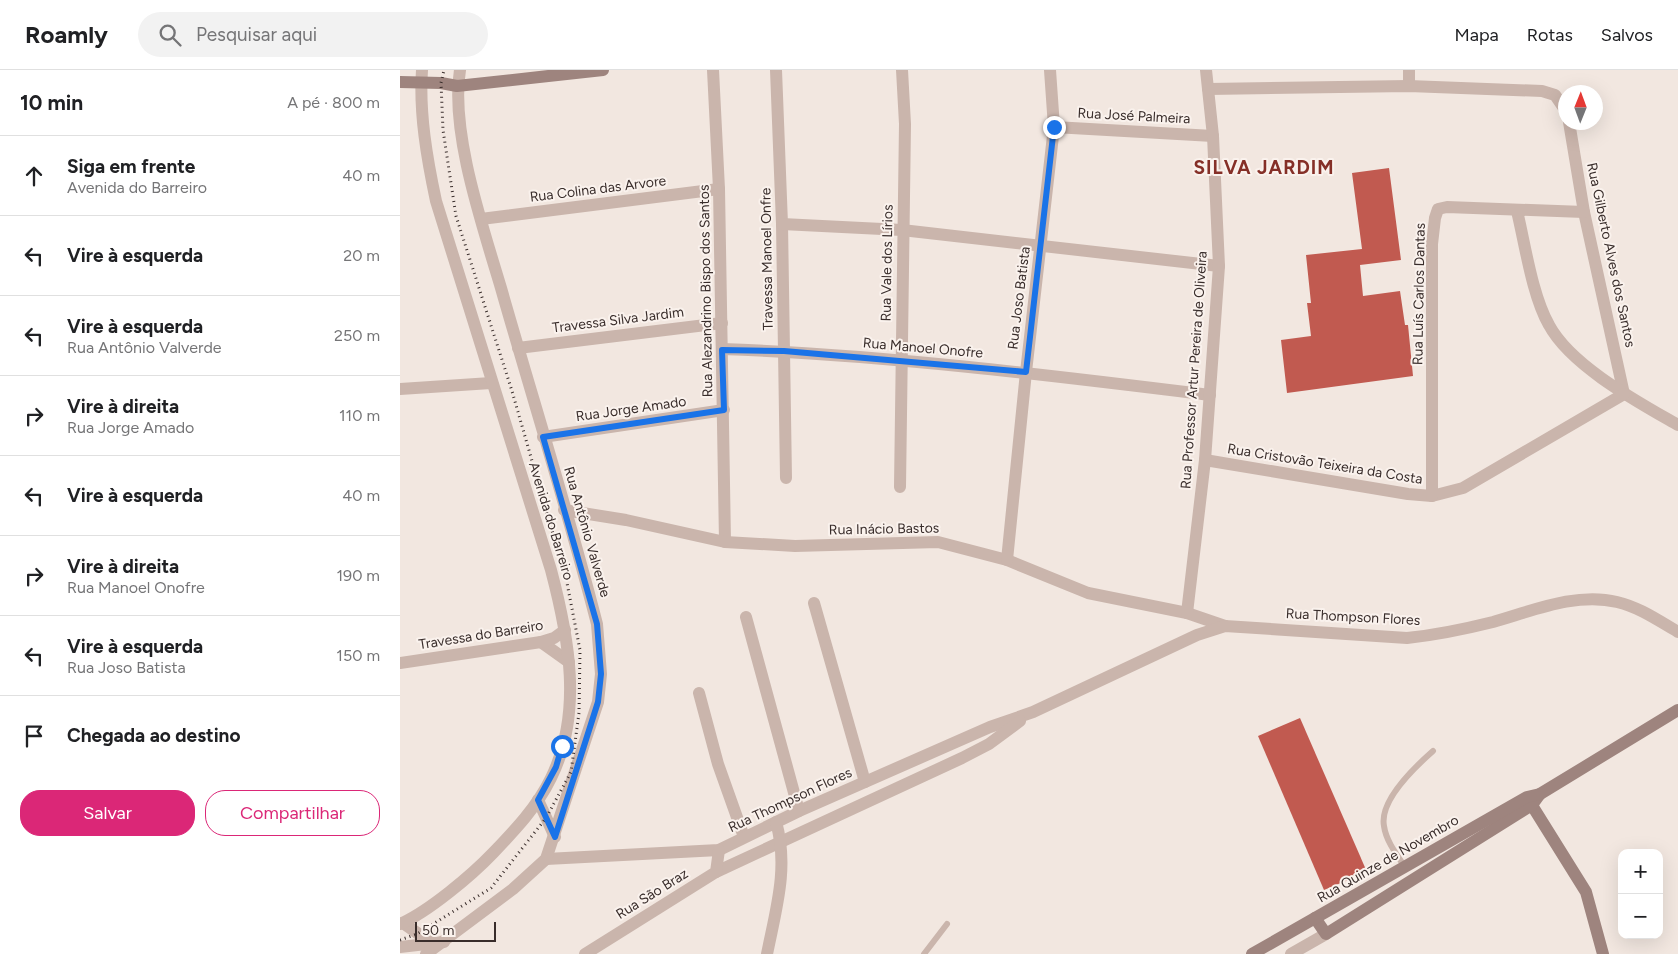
<!DOCTYPE html>
<html lang="pt">
<head>
<meta charset="utf-8">
<style>
  body { margin:0; font-family:Figtree,sans-serif; background:#f2f2f2; color:#202124 }
  .controls { position:absolute; right:15px; bottom:15px; display:grid; overflow:hidden; border-radius:10px; box-shadow:0 5px 20px #0002 }
  .controls button { width:45px; height:45px; display:grid; place-items:center; padding:0; border:0; border-bottom:1px solid #e0e0e0; background:#fff; color:#202124; font:25px sans-serif }
  .compass { position:absolute; left:1158px; top:15px; width:45px; height:45px; border-radius:50%; background:#fff; box-shadow:0 5px 20px #0002; rotate:1deg }
  .scale { position:absolute; left:15px; bottom:12px; width:81px; box-sizing:border-box; padding-left:5px; border:2px solid #392d2b; border-top:0; font-size:14px; line-height:18px; white-space:nowrap; color:#392d2b; -webkit-text-stroke:4px #faf2ed; paint-order:stroke }
  .stop { position:absolute; width:15px; height:15px; margin:-11px; border:4px solid #1a73e8; border-radius:50%; background:#fff }
  .stop.end { background:#1a73e8; border-color:#fff; box-shadow:0 1px 5px #0008 }
  .list { margin:0; padding:0; list-style:none }
  h2 { display:flex; justify-content:space-between; align-items:center; height:65px; margin:0; padding:0 20px; font-size:21px }
  h2 small { font-size:16px; font-weight:400; color:#757577 }
  .list li { display:grid; grid-template-columns:32px 1fr auto; gap:15px; align-items:center; box-sizing:border-box; height:80px; padding:0 20px; border-top:1px solid #e0e0e0 }
  .list b { display:block; font-size:19px; white-space:nowrap }
  .list p { margin:0; font-size:16px; white-space:nowrap; color:#757577 }
  .list em { font-size:16px; font-style:normal; color:#757577 }
  .actions { display:flex; gap:10px; padding:15px 20px }
  .actions a { flex:1; padding:11px 0; border:1px solid #db2777; border-radius:20px; text-align:center; font-size:18px; color:#db2777 }
  .actions .main { background:#db2777; color:#fff }
  .icon { flex:none; width:28px; height:28px; fill:none; stroke:currentColor; stroke-width:2; stroke-linecap:round; stroke-linejoin:round }
  .map { position:relative; flex:none; width:1278px; height:884px; overflow:hidden }
  header { display:flex; align-items:center; gap:30px; box-sizing:border-box; height:70px; padding:0 25px; background:#fff; border-bottom:1px solid #e0e0e0 }
  header strong { font-size:24px }
  nav { display:flex; gap:28px; margin-inline-start:auto; font-size:18px }
  .search { width:350px; height:45px; background:#f2f2f2; display:flex; align-items:center; gap:12px; box-sizing:border-box; padding:0 18px; border-radius:28px; color:#757577; font-size:19px }
  main { display:flex }
  aside { flex:1; background:#fff }
  .map>svg:first-child { display:block }
  .building { fill:#c15a50 }
  .lines { fill:none; stroke-linecap:round; stroke-linejoin:round }
  .lane { stroke:#cab5ac; stroke-width:6 }
  .street { stroke:#cab5ac; stroke-width:12 }
  .secondary { stroke:#9e847e; stroke-width:12 }
  .rail { stroke:#392d2b; stroke-width:3; stroke-dasharray:1 4; stroke-linecap:butt }
  .route { stroke:#1a73e8; stroke-width:6 }
  .labels { text-anchor:middle; dominant-baseline:central; stroke-width:4; stroke-linejoin:round; paint-order:stroke }
  .street-label { font-size:14px; fill:#392d2b; stroke:#faf2ed }
  .district-label { font-size:19px; font-weight:bold; letter-spacing:1px; fill:#852f27; stroke:#faf2ed }
</style>
</head>
<body>
<header>
<strong>Roamly</strong>
<div class="search"><svg class="icon" aria-label="search" viewBox="0 0 24 24"><circle cx="10" cy="10" r="6"/><path d="M15 15l6 6"/></svg>Pesquisar aqui</div>
<nav><a>Mapa</a><a>Rotas</a><a>Salvos</a></nav>
</header>
<main>
<aside>
<h2>10 min<small>A pé · 800 m</small></h2>
<ul class="list">
<li><svg class="icon" aria-label="ahead" viewBox="0 0 24 24"><path d="M12 20V5M6 11l6-6 6 6"/></svg><div><b>Siga em frente</b><p>Avenida do Barreiro</p></div><em>40 m</em></li>
<li><svg class="icon" aria-label="left" viewBox="0 0 24 24"><path d="M17 20v-9H6M10 6l-5 5 5 5"/></svg><div><b>Vire à esquerda</b></div><em>20 m</em></li>
<li><svg class="icon" aria-label="left" viewBox="0 0 24 24"><path d="M17 20v-9H6M10 6l-5 5 5 5"/></svg><div><b>Vire à esquerda</b><p>Rua Antônio Valverde</p></div><em>250 m</em></li>
<li><svg class="icon" aria-label="right" viewBox="0 0 24 24"><path d="M7 20v-9h11M14 6l5 5-5 5"/></svg><div><b>Vire à direita</b><p>Rua Jorge Amado</p></div><em>110 m</em></li>
<li><svg class="icon" aria-label="left" viewBox="0 0 24 24"><path d="M17 20v-9H6M10 6l-5 5 5 5"/></svg><div><b>Vire à esquerda</b></div><em>40 m</em></li>
<li><svg class="icon" aria-label="right" viewBox="0 0 24 24"><path d="M7 20v-9h11M14 6l5 5-5 5"/></svg><div><b>Vire à direita</b><p>Rua Manoel Onofre</p></div><em>190 m</em></li>
<li><svg class="icon" aria-label="left" viewBox="0 0 24 24"><path d="M17 20v-9H6M10 6l-5 5 5 5"/></svg><div><b>Vire à esquerda</b><p>Rua Joso Batista</p></div><em>150 m</em></li>
<li><svg class="icon" aria-label="arrive" viewBox="0 0 24 24"><path d="M6 21V4h12l-3 4 3 4H6"/></svg><div><b>Chegada ao destino</b></div></li>
</ul>
<div class="actions"><a class="main">Salvar</a><a>Compartilhar</a></div>
</aside>
<div class="map">
<svg width="1278" height="884" viewBox="0 0 1278 884">
  <rect width="100%" height="100%" fill="#f2e7e0"/>
  <g class="building">
    <polygon points="989,98 1001,190 960,195 963,226 1000,221 1005,255 1008,255 1013,306 887,323 881,270 911,266 907,233 911,233 906,185 962,179 952,103"/>
    <polygon points="900,648 967,802 924,820 858,666"/>
  </g>
  <g class="lines">
    <g class="lane">
      <path d="M1005 797C997 785 986 771 984 756 979 730 1016 696 1033 681"/>
      <polyline points="524,884 547,854"/>
    </g>
    <g class="street">
      <polyline points="313,0 319,119 325,472"/>
      <polyline points="376,0 382,154 386,408"/>
      <polyline points="1009,0 1009,16"/>
      <polyline points="808,19 1009,16 1142,21 1155,25 1166,41"/>
      <polyline points="1169,52 1184,142 1224,324"/>
      <polyline points="654,57 813,66"/>
      <path d="M1117 141C1125 174 1132 225 1149 255 1171 296 1238 332 1278 355"/>
      <polyline points="81,149 319,119"/>
      <polyline points="382,154 502,160 819,196"/>
      <polyline points="118,278 322,253"/>
      <path d="M322 279C485 285 648 305 810 325"/>
      <polyline points="0,319 91,313"/>
      <polyline points="143,367 324,340"/>
      <polyline points="805,390 1008,424 1032,426 1063,418 1224,324"/>
      <polyline points="500,417 505,54 502,0"/>
      <polyline points="1032,426 1032,174 1035,148 1038,139 1047,137 1184,142"/>
      <polyline points="164,440 226,450 325,472 395,476 538,472 607,490 688,523 787,543 825,556"/>
      <polyline points="607,490 626,302 654,57 650,0"/>
      <polyline points="414,533 465,712"/>
      <polyline points="787,543 805,390 819,196 813,66 806,0"/>
      <polyline points="346,547 399,741"/>
      <polyline points="141,572 169,592"/>
      <polyline points="0,593 141,572 154,568 165,560"/>
      <polyline points="299,623 318,694 344,767"/>
      <polyline points="138,730 155,767"/>
      <path d="M146 789 319 780 399 741 590 657 633 642 797 565 825 556 1007 568C1036 565 1065 559 1093 552 1132 541 1176 522 1217 532 1239 537 1259 551 1278 562"/>
      <polyline points="316,802 562,688 589,674 620,651"/>
      <polyline points="3,853 30,872"/>
      <path d="M0 854C28 842 72 805 93 783 115 760 137 737 151 708 183 643 169 568 151 500L36 131C27 89 19 43 22 0"/>
      <polyline points="0,877 44,872"/>
      <path d="M26 884 113 819 146 789 198 632 201 604 197 554C168 441 133 330 101 218 83 157 50 62 60 0"/>
      <polyline points="185,884 316,802 319,780"/>
      <path d="M367 884C376 839 389 797 376 752"/>
      <polyline points="891,884 926,864"/>
    </g>
    <g class="secondary">
      <polyline points="0,12 41,13 57,16 203,0"/>
      <polyline points="1128,729 1186,822 1203,884"/>
      <polyline points="915,848 926,864 1132,735 1140,724"/>
      <polyline points="852,884 1127,727 1140,724 1278,640"/>
    </g>
    <polyline class="rail" points="0,870 17,864 91,818 146,748 171,702 179,643 180,580 167,513 112,321 56,146 43,60 41,13 44,0"/>
  </g>
  <g class="lines">
    <polyline class="route" points="162,676 156,697 138,730 155,767 198,632 201,604 197,554 143,367 324,340 322,280 384,281 626,302 654,57"/>
  </g>
  <g class="labels">
    <g class="street-label">
      <text transform="translate(734 46) rotate(3)">Rua José Palmeira</text>
      <text transform="translate(198 119) rotate(-7)">Rua Colina das Arvore</text>
      <text transform="translate(1211 185) rotate(78)">Rua Gilberto Alves dos Santos</text>
      <text transform="translate(367 189) rotate(-91)">Travessa Manoel Onfre</text>
      <text transform="translate(487 193) rotate(-89)">Rua Vale dos Lírios</text>
      <text transform="translate(306 221) rotate(-91)">Rua Alezandrino Bispo dos Santos</text>
      <text transform="translate(1019 224) rotate(-89)">Rua Luís Carlos Dantas</text>
      <text transform="translate(619 228) rotate(-83)">Rua Joso Batista</text>
      <text transform="translate(218 250) rotate(-7)">Travessa Silva Jardim</text>
      <text transform="translate(523 278) rotate(5)">Rua Manoel Onofre</text>
      <text transform="translate(794 300) rotate(-86)">Rua Professor Artur Pereira de Oliveira</text>
      <text transform="translate(231 339) rotate(-8)">Rua Jorge Amado</text>
      <text transform="translate(925 394) rotate(9)">Rua Cristovão Teixeira da Costa</text>
      <text transform="translate(151 451) rotate(73)">Avenida do Barreiro</text>
      <text transform="translate(484 459) rotate(-1)">Rua Inácio Bastos</text>
      <text transform="translate(187 462) rotate(74)">Rua Antônio Valverde</text>
      <text transform="translate(953 547) rotate(3)">Rua Thompson Flores</text>
      <text transform="translate(81 565) rotate(-9)">Travessa do Barreiro</text>
      <text transform="translate(390 730) rotate(-25)">Rua Thompson Flores</text>
      <text transform="translate(988 789) rotate(-30)">Rua Quinze de Novembro</text>
      <text transform="translate(252 824) rotate(-32)">Rua São Braz</text>
    </g>
    <g class="district-label">
      <text x="864" y="97">SILVA JARDIM</text>
    </g>
  </g>
</svg>
<div class="controls">
<button>+</button>
<button>−</button>
</div>
<svg class="compass" viewBox="-18 -18 36 36"><path d="M0-13l5 13h-10z" fill="#e53935"/><path d="M0 13l5-13h-10z" fill="#757577"/></svg>
<div class="scale">50 m</div>
<div class="stop" style="left:162px;top:676px"></div>
<div class="stop end" style="left:654px;top:57px"></div>
</div>
</main>
</body>
</html>
